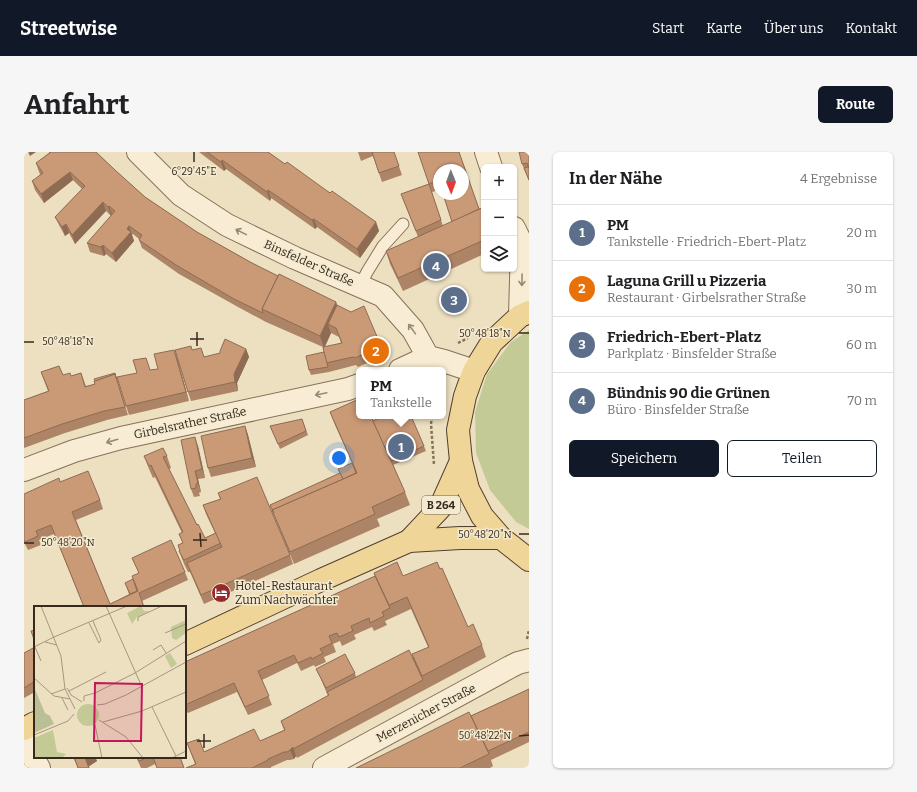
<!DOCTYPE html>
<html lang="de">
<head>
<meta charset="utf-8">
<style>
  body { margin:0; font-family:Bitter,serif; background:#f6f6f6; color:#202124 }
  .controls { position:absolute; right:12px; top:12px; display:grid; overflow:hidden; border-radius:6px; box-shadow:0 1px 3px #0004 }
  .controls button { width:36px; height:36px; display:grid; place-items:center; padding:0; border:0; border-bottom:1px solid #e0e0e0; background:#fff; color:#202124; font:20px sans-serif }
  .compass { position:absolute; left:409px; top:12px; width:36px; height:36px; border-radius:50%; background:#fff; box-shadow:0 1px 3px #0004; rotate:179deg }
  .you { position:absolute; left:315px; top:306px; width:14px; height:14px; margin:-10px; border:3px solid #fff; border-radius:50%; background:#1a73e8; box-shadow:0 0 0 6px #1a73e833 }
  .badge { display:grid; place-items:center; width:26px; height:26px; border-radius:50%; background:#111827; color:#fff; font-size:13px; font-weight:700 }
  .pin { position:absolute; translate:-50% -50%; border:2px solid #fff; box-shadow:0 1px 4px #0006 }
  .popup { position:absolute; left:332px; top:215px; width:90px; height:52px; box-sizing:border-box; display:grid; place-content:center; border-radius:6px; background:#fff; filter:drop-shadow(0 1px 3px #0005); font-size:13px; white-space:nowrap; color:#757577 }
  .popup b { font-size:15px; color:#202124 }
  .popup::after { content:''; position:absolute; left:50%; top:100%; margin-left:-8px; border:8px solid transparent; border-top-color:#fff }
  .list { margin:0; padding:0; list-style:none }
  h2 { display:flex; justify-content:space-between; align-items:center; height:52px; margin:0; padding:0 16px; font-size:17px }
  h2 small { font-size:13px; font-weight:400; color:#757577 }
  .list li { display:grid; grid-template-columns:26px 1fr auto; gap:12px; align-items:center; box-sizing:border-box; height:56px; padding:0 16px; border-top:1px solid #e0e0e0 }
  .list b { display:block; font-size:15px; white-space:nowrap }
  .list p { margin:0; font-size:13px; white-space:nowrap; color:#757577 }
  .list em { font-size:13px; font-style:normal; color:#757577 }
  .actions { display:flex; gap:8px; padding:12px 16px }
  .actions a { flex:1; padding:9px 0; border:1px solid #111827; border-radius:6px; text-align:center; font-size:14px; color:#111827 }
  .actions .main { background:#111827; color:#fff }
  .icon { flex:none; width:22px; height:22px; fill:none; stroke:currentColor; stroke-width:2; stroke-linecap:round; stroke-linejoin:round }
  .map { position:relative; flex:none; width:505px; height:616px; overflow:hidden; border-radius:6px }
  header { display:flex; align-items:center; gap:24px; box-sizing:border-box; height:56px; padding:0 20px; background:#111827; color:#fff }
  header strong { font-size:19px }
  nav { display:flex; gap:22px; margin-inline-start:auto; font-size:14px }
  .intro { display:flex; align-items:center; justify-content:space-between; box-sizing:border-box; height:96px; padding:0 24px }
  h1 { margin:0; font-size:28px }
  .button { padding:10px 18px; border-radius:6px; background:#111827; color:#fff; font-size:14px; font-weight:700 }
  main { display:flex; gap:24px; padding:0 24px }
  aside { flex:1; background:#fff; border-radius:6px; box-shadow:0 1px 3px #0004 }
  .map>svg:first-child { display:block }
  .green { fill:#c4ca95 }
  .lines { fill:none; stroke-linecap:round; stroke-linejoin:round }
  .service-casing { stroke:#867159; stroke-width:13 }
  .minor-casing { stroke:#867159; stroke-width:24 }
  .tertiary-casing { stroke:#867159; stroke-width:24 }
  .primary-casing { stroke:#533f2d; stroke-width:24 }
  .path { stroke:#867159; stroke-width:2.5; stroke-dasharray:3 2; stroke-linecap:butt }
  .service { stroke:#f8edd4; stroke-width:11 }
  .minor { stroke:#f8edd4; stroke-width:22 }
  .tertiary { stroke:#f8edd4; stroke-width:22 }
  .primary { stroke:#f0d599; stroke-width:22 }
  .wall { fill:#ae8466; fill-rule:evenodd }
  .shaded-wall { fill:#8d6c53 }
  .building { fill:#ca9a77; stroke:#8d6c53 }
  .oneway { stroke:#978b78 }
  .ticks { fill:none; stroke:#36291d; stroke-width:1.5 }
  .labels { text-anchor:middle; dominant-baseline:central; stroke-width:3; stroke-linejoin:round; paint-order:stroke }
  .shield { fill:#f4ead0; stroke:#6f6353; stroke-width:1 }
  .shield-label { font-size:11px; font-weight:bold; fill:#36291d }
  .street-label { font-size:12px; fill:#36291d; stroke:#f4ead0 }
  .poi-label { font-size:12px; fill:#36291d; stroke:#f4ead0; text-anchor:start }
  .inset-road { fill:none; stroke:#a4977f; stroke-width:1 }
  .view { fill:#c2185b; fill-opacity:0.15; stroke:#c2185b; stroke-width:2 }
  .inset-edge { fill:none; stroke:#36291d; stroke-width:2 }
  .ticks-label { font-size:10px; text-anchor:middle; fill:#36291d; stroke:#f4ead0; stroke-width:3; stroke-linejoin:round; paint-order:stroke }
</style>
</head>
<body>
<header>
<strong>Streetwise</strong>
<nav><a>Start</a><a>Karte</a><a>Über uns</a><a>Kontakt</a></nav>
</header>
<div class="intro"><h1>Anfahrt</h1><a class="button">Route</a></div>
<main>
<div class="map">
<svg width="505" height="616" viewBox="0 0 505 616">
  <rect width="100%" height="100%" fill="#ede0c1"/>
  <polygon class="green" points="505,178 505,377 492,370 466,338 452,301 451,260 463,222 487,190"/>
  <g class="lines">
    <defs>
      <polyline id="service" points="336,134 343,120 359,94 379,72"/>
      <g id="minor">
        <polyline points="114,0 157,43 203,73 271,106 359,144 389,178 404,205 420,209 450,219"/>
        <polyline points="376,218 404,205"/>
        <polyline points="0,318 50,299 97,286 324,237 335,233"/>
        <polyline points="0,590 15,616"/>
        <polyline points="300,616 486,515 494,511 505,508"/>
      </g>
      <g id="tertiary">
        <polyline points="462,0 467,15"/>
        <polyline points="490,76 498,92 496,164"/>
      </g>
      <g id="primary">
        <polyline points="505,160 496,164 468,190 450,219 441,244 434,278 437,309 444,337 458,364 477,386 505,408"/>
        <polyline points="385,389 416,356 437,309"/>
        <polyline points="161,492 297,428 385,389 436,386 477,386"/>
        <polyline points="0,577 11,571"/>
      </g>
    </defs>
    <use href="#service" class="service-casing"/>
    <use href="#minor" class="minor-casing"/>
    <use href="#tertiary" class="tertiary-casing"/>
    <use href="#primary" class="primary-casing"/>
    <g class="path">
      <polyline points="434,191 444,186"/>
      <polyline points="408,264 407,272 410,313"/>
      <polyline points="503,487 505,478"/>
    </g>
    <use href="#service" class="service"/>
    <use href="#minor" class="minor"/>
    <use href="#tertiary" class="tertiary"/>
    <use href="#primary" class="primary"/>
  </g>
  <g class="wall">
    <path d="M25 0H72L91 18 121 45 173 80 228 111 254 124 312 150 313 153 357 194 361 203 334 215 332 213 305 220 287 223 285 218 300 200 299 195 242 170 214 155 155 122 118 96 115 88V87L109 82 108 83 110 89 92 110 82 102 80 104 66 100 63 91 87 64 82 59 51 92 45 81 41 84 35 73 31 65 58 37 49 28 20 51 11 38 8 29 15 24 16 22 15 20 12 11 25 1ZM307 181 315 185 317 191 301 195Z"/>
    <polygon points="175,0 244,0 261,12 352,70 355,79 336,106 293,75 291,77 247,46 246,49 202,17 200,19"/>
    <polygon points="334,0 370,0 378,23 358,30 349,4 337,9"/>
    <polygon points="394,0 435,0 455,57 460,55 460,102 379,139 366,112 362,99 394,85 377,42 405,32 419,74 428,70 419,42 439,42 439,18 415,18 415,38 408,40"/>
    <polygon points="505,0 505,29 498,12"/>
    <polygon points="222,197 225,205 213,231 214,239 167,249 164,240 169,198 181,205"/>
    <polygon points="153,206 165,249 105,263 102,254 126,218 134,217"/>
    <polygon points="17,220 39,223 47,224 57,221 62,234 71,232 91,221 104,263 83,268 41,281 0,296 0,248 24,239"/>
    <polygon points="306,260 349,269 400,294 402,299 369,313 381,340 386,353 353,367 356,374 270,412 246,353 316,322 314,317 328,311 311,273"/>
    <polygon points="278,267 284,283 256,297 248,278"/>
    <polygon points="221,274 224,283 232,315 187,325 184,316"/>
    <polygon points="174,294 181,326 174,327 177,340 175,341 176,344 170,345 167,337"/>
    <polygon points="120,304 143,304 147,316 145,317 173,373 181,386 191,381 182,362 179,353 196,347 194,341 266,403 269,412 180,452 166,420 164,420 160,412 155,399 156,399 154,393 159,391 155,382 158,381 131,325 129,326 125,317"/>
    <polygon points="36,330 76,348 79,357 52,368 86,452 105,442 101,431 109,427 115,421 108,406 161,420 164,428 118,449 120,455 60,455 30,382 15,388 17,393 4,398 0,390 0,342"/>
    <polygon points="350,421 379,424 444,475 458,493 462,505 273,606 272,604 270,607 266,608 263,608 247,615 247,616 162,616 171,612 163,591 180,600 236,589 260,578 257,569 304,544 296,525 292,517 331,521 332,525 389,505 404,495 387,457 361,469 363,473 350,479 348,475 330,483 332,487 318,494 316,489 309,492 312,500 300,505 302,510 291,515 290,513 277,519 273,511 238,528 248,553 224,563 213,540 164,561 163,560 161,561 161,510 351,424"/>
    <polygon points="11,495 11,540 0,546 0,501"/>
    <polygon points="505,537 505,590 467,608 466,605 469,614 466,616 332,616"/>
    <polygon points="49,605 76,605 72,607 73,609 65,614 65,616 54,616"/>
    <polygon points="112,605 156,605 160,616 133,616 131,612 123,616 117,616"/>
  </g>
  <g class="shaded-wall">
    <polygon points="4,0 12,0 6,4"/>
    <polygon points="198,8 202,17 200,19 197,10"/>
    <polygon points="46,20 49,28 20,51 17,42"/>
    <polygon points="244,38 247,46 246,49 243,40"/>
    <polygon points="79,50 82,59 51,92 48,83"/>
    <polygon points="85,54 88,62 87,64 84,55"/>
    <polygon points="290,67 293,75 291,77 288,68"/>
    <polygon points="352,70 355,79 336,106 333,97"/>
    <polygon points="42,72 45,81 41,84 38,75"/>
    <polygon points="105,74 110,89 92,110 88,101"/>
    <polygon points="79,93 82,102 80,104 77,95"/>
    <polygon points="312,150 316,162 304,172 307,181 300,196 296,184"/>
    <polygon points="222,197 225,205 213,231 214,239 211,230 210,222"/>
    <polygon points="150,198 153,206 165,249 162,240"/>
    <polygon points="221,274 224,283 232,315 228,306"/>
    <polygon points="171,285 174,294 181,326 178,317"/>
    <polygon points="171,319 174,327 177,340 174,331"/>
    <polygon points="269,595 272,604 270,607 266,598"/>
    <polygon points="62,605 71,605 73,609 64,615 61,606"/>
  </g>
  <g class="building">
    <polygon points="27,0 72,0 91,18 121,45 173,80 228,111 254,124 238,157 239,161 210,147 152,113 115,88 118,83 105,74 103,77 107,80 88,101 79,93 77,95 63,91 91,59 85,54 84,55 79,50 48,83 42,72 38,75 31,65 61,34 46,20 17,42 8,29 19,21 12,11"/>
    <polygon points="183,0 244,0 261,12 263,10 306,41 308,39 352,70 333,97 290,67 288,68 244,38 243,40 198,8 197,10"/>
    <polygon points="348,0 370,0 375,14 355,21"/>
    <polygon points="394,0 435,0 455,57 428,70 419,42 439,42 439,18 415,18 415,30 414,28 405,32"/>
    <polygon points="495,0 505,0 505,16 503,11 498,12"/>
    <polygon points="504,15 505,16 505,28 500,16"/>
    <polygon points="405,32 417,68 392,79 377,42"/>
    <polygon points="460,55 460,88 374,126 362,99"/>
    <polygon points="255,122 312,150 296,184 238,157"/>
    <polygon points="313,153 327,160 340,154 357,194 331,206 329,205 302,211 299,195 318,191 312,176 304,172"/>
    <polygon points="201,187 222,197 210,222 211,230 164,240 151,198 167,194 168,198 177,196 180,205 196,201 196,199"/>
    <polygon points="150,198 162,240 102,254 93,225 113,221 109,208 122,206 126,218 134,217 130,202"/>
    <polygon points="300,200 304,215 285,218 282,204"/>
    <polygon points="35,214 39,223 46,221 47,224 57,221 61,235 71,232 70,229 91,222 101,255 80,259 38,272 0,286 0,248 25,239 17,220"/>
    <polygon points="91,221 92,226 91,222 71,229 70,227"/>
    <polygon points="335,247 335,264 347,264 381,340 348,355 351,362 266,400 248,358 333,321 306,260"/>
    <polygon points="359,264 387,264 400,294 367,309 349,269"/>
    <polygon points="278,267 282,279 254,292 246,274"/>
    <polygon points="221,274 228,306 184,316 177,284"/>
    <polygon points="171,285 178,317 171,319 174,331 172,332 172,336 167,337 157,288"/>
    <polygon points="139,296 143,304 139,305 173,373 174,372 181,386 192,381 197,391 160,408 155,399 156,399 154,393 159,391 155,382 159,380 127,313 125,314 120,304"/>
    <polygon points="328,311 332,321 319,327 314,317"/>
    <polygon points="64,319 76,348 48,360 86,452 114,439 108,424 115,421 108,406 147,388 161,420 115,441 120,455 60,455 27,373 12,379 14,384 1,390 0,388 0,342 35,326 36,330"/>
    <polygon points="316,321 319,327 248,358 250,361 246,353"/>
    <polygon points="233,325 266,403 177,443 163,411 198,395 179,353 197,347 194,341"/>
    <polygon points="373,410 379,424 413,410 416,417 418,416 444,475 449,472 458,493 398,524 388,502 405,495 383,445 365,453 350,421"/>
    <polygon points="351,424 366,456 358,460 360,464 346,471 345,466 327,474 329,479 315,485 313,481 305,484 308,491 296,497 299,501 288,507 287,505 274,511 270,503 234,519 245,544 221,555 210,531 161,553 161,510"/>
    <polygon points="109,427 113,439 106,442 101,431"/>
    <polygon points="11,478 11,490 7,479"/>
    <polygon points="11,495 11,529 0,536 0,501"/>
    <polygon points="385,498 399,528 269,597 269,595 266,598 263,600 260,600 244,607 244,608 228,616 162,616 172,612 163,591 175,587 180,600 230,577 236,589 261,578 257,569 305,543 303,540"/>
    <polygon points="321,502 331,521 302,536 292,517"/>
    <polygon points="505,537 505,580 464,599 447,564"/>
    <polygon points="445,560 465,602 436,616 332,616 375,595"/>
    <polygon points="50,605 62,605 61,606 65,616 54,616"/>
    <polygon points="113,605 125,605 115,609"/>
    <polygon points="129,605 156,605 160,616 133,616"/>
  </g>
  <defs><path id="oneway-shaft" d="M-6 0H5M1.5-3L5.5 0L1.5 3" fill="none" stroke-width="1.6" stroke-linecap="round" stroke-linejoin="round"/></defs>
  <g class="oneway">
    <use href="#oneway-shaft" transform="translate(217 80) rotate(-154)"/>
    <use href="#oneway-shaft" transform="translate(498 128) rotate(91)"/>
    <use href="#oneway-shaft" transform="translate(388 177) rotate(-126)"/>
    <use href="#oneway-shaft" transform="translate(297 242) rotate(168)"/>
    <use href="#oneway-shaft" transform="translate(88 289) rotate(164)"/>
  </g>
  <path class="ticks" d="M170 0V10M173 180V194M495 181H505M166 187H180M0 190H10M176 381 177 395M495 382H505M169 388H183M0 391H10M180 582V596M495 584 505 583M173 589H187"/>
  <defs>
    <symbol id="hotel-disc" viewBox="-11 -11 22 22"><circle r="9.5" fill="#932a2b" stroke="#f4ead0"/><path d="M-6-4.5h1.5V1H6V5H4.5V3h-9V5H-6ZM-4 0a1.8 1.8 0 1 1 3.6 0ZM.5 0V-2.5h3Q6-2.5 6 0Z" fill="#fff"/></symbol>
  </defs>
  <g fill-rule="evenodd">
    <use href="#hotel-disc" x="186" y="430" width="22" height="22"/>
  </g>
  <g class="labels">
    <rect class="shield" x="398" y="344" width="38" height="18" rx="3"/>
    <g class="shield-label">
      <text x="417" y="353">B 264</text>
    </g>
    <g class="street-label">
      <text transform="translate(285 111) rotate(24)">Binsfelder Straße</text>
      <text transform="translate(166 271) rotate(-12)">Girbelsrather Straße</text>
      <text transform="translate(402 561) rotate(-28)">Merzenicher Straße</text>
    </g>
    <g class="poi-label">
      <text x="211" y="434">Hotel-Restaurant<tspan x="211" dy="14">Zum Nachwächter</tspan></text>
    </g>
  </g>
  <g transform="translate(10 454)">
    <rect width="152" height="152" fill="#ede0c1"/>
    <path d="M107 0 110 5H115L103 11 98 18 93 7ZM152 14V27L142 34 138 32 137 21ZM136 47 143 58 137 62 131 50ZM43 109a11 11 0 1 1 22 0a11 11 0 1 1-22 0ZM19 124 23 146 32 148 28 152H0V132Z" fill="#c4ca95"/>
    <path d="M0 81 11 107 16 110 20 118 0 127Z" fill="#babf95"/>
    <path class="inset-road" d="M7 0 27 50 31 83 41 103M72 0 108 81M104 15V11L128 0M55 17 65 37 67 34 59 15M131 27 152 18M20 31 93 0M11 36 23 39M0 41 20 31M1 41 7 55M119 44 127 39 132 47M0 72 20 90 36 93M33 82 37 89 48 96M35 85 72 66M17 88 31 83M28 92 34 104M50 95V90L61 87 101 67 152 35M63 99 71 98 92 89 152 56M118 101 142 150M65 114 92 131 109 152M69 116 108 105 152 86M61 119 68 152M0 129 34 115 40 108M138 152 152 145"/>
    <path class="view" d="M61 77 108 78 107 135H60Z"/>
    <rect width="152" height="152" class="inset-edge"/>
  </g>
  <g class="ticks-label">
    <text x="170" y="23">6°29'45"E</text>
    <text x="461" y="185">50°48'18"N</text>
    <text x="44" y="193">50°48'18"N</text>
    <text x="461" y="386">50°48'20"N</text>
    <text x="44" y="394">50°48'20"N</text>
    <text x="461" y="587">50°48'22"N</text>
  </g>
</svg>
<div class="controls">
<button>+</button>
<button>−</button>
<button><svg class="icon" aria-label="layers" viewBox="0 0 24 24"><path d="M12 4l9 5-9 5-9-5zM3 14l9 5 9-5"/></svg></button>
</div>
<svg class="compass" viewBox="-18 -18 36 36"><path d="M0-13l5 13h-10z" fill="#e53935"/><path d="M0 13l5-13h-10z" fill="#757577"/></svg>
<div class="you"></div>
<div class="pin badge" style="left:377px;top:295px;background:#5c6f8a">1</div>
<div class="popup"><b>PM</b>Tankstelle</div>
<div class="pin badge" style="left:352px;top:199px;background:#e8710a">2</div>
<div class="pin badge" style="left:430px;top:148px;background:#5c6f8a">3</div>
<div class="pin badge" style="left:412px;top:114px;background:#5c6f8a">4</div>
</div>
<aside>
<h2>In der Nähe<small>4 Ergebnisse</small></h2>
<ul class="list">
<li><span class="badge" style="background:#5c6f8a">1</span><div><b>PM</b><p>Tankstelle · Friedrich-Ebert-Platz</p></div><em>20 m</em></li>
<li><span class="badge" style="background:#e8710a">2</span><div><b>Laguna Grill u Pizzeria</b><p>Restaurant · Girbelsrather Straße</p></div><em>30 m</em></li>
<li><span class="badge" style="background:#5c6f8a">3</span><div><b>Friedrich-Ebert-Platz</b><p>Parkplatz · Binsfelder Straße</p></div><em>60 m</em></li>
<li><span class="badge" style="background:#5c6f8a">4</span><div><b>Bündnis 90 die Grünen</b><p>Büro · Binsfelder Straße</p></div><em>70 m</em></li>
</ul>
<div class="actions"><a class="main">Speichern</a><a>Teilen</a></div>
</aside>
</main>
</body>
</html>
